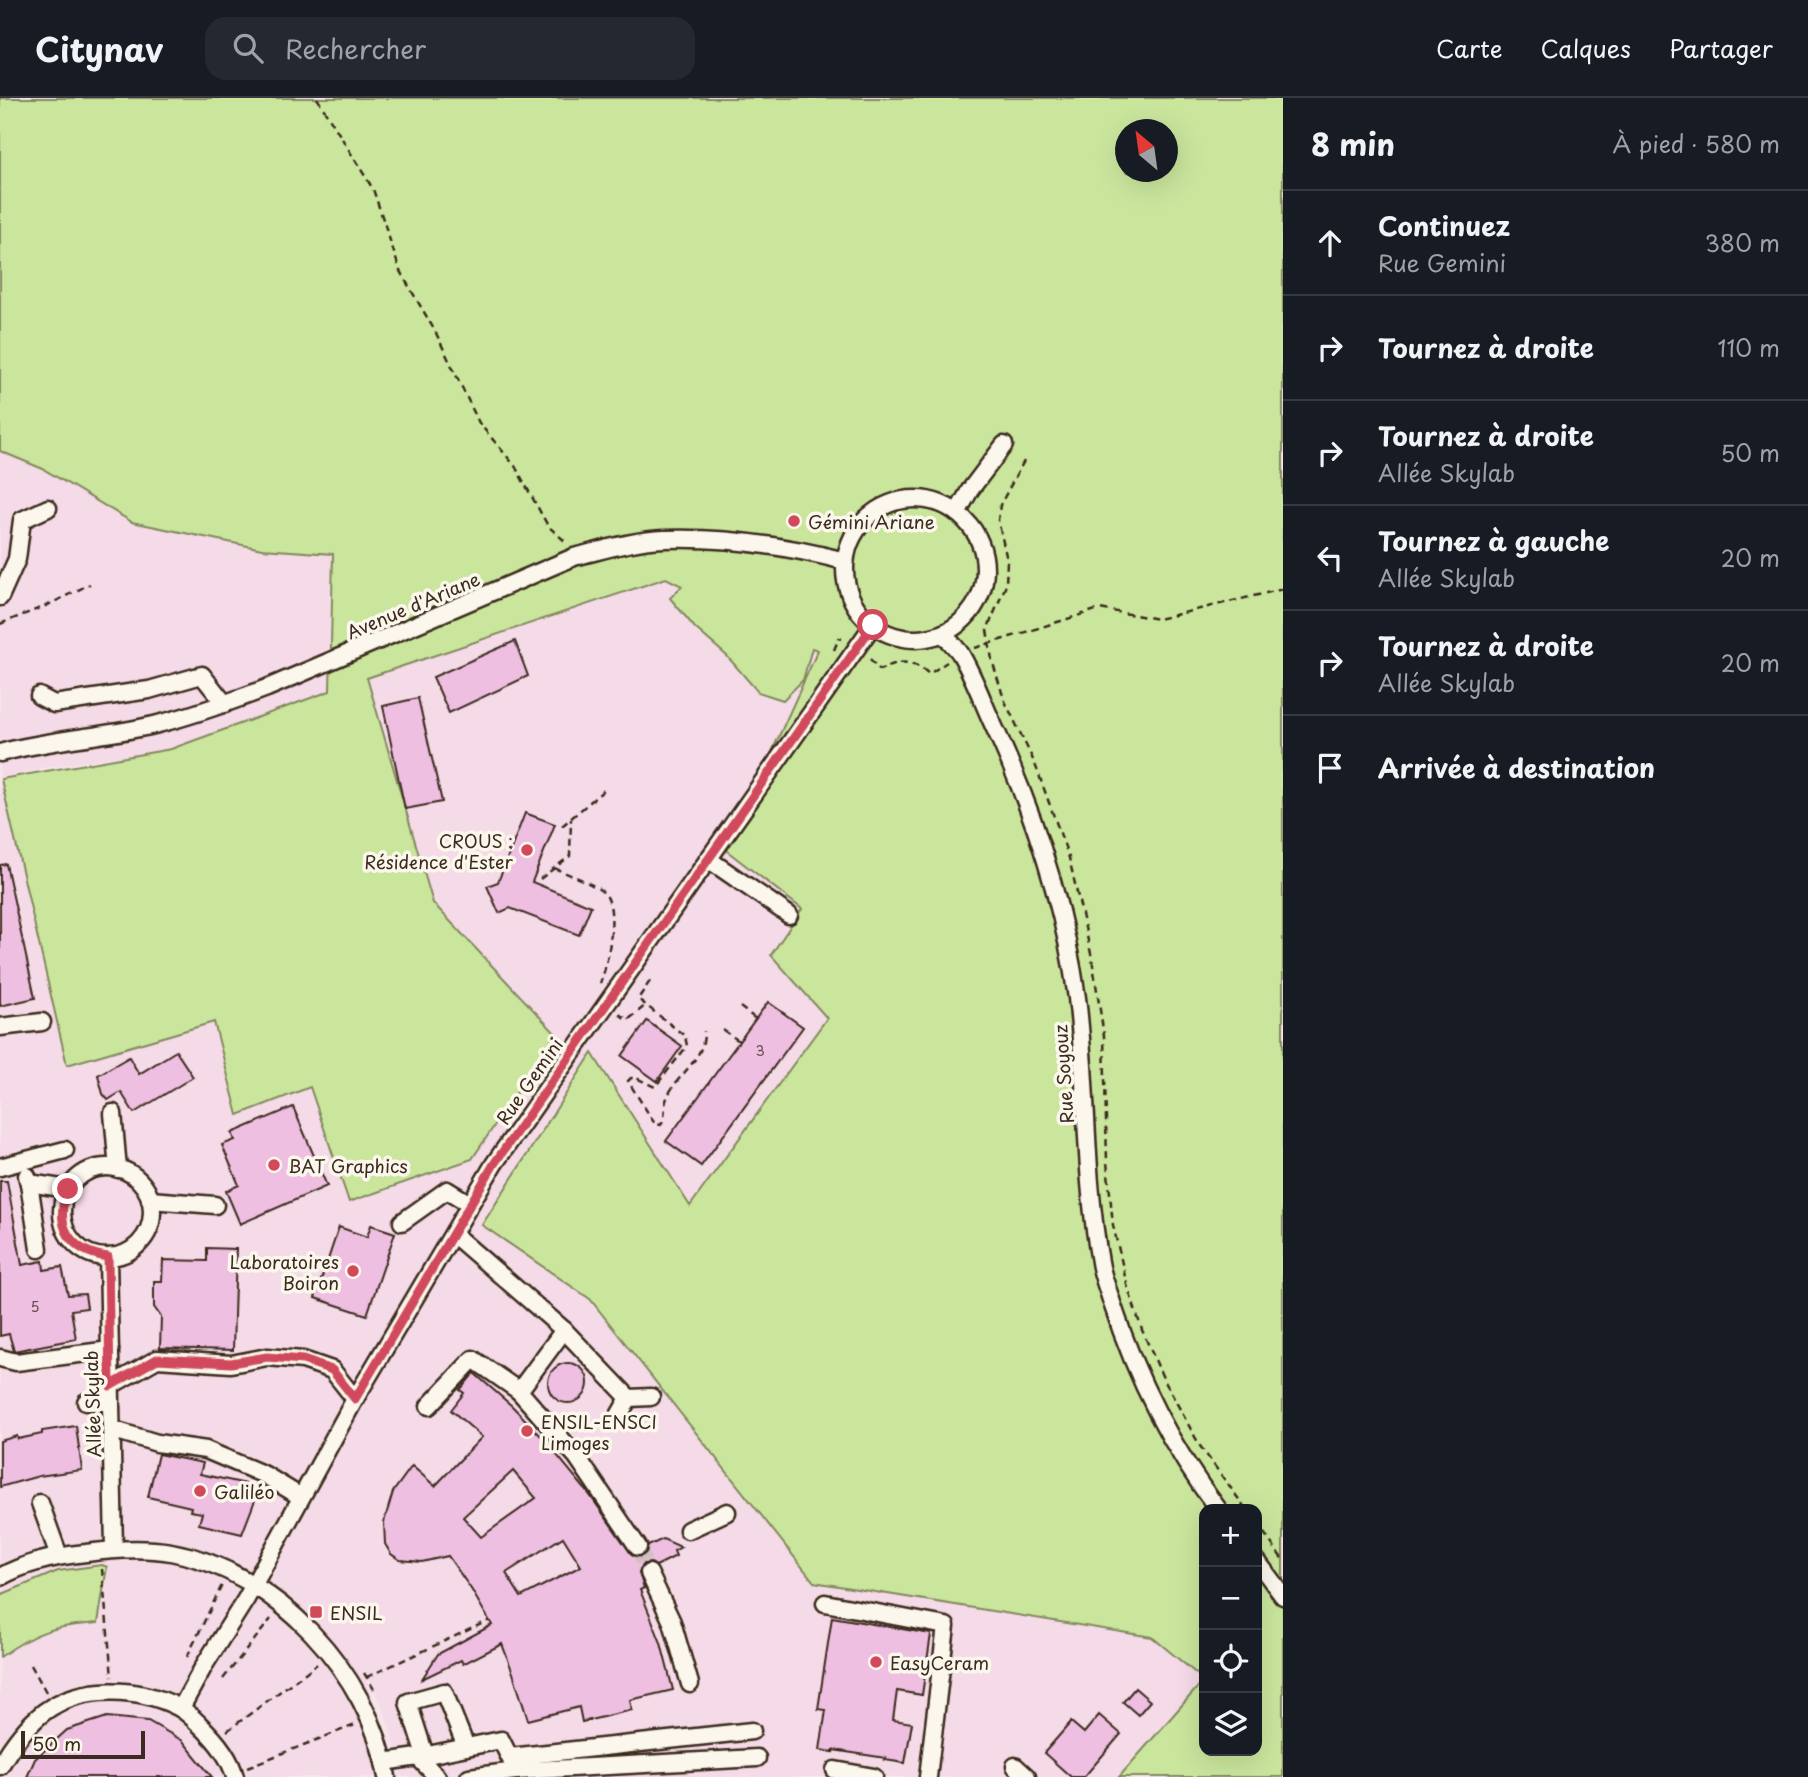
<!DOCTYPE html>
<html lang="fr">
<head>
<meta charset="utf-8">
<style>
  body { margin:0; font-family:"Playpen Sans",sans-serif; background:#242831; color:#f1f3f6 }
  .controls { position:absolute; right:21px; bottom:21px; display:grid; overflow:hidden; border-radius:14px; box-shadow:0 7px 28px #0002 }
  .controls button { width:63px; height:63px; display:grid; place-items:center; padding:0; border:0; border-bottom:2px solid #363941; background:#171b24; color:#f1f3f6; font:35px sans-serif }
  .compass { position:absolute; left:1115px; top:21px; width:63px; height:63px; border-radius:50%; background:#171b24; box-shadow:0 7px 28px #0002; rotate:331deg }
  .scale { position:absolute; left:21px; bottom:18px; width:124px; box-sizing:border-box; padding-left:7px; border:4px solid #3b2a1e; border-top:0; font-size:19px; line-height:24px; white-space:nowrap; color:#3b2a1e; -webkit-text-stroke:5px #fbf7ec; paint-order:stroke }
  .stop { position:absolute; width:21px; height:21px; margin:-16px; border:5px solid #d1495b; border-radius:50%; background:#fff }
  .stop.end { background:#d1495b; border-color:#fff; box-shadow:0 2px 7px #0008 }
  .list { margin:0; padding:0; list-style:none }
  h2 { display:flex; justify-content:space-between; align-items:center; height:91px; margin:0; padding:0 28px; font-size:30px }
  h2 small { font-size:23px; font-weight:400; color:#9ea1a6 }
  .list li { display:grid; grid-template-columns:46px 1fr auto; gap:21px; align-items:center; box-sizing:border-box; height:105px; padding:0 28px; border-top:2px solid #363941 }
  .list b { display:block; font-size:26px; white-space:nowrap }
  .list p { margin:0; font-size:23px; white-space:nowrap; color:#9ea1a6 }
  .list em { font-size:23px; font-style:normal; color:#9ea1a6 }
  .icon { flex:none; width:38px; height:38px; fill:none; stroke:currentColor; stroke-width:2; stroke-linecap:round; stroke-linejoin:round }
  .map { position:relative; flex:none; width:1283px; height:1679px; overflow:hidden }
  header { display:flex; align-items:center; gap:42px; box-sizing:border-box; height:98px; padding:0 35px; background:#171b24; border-bottom:2px solid #363941 }
  header strong { font-size:33px }
  nav { display:flex; gap:38px; margin-inline-start:auto; font-size:24px }
  .search { width:490px; height:63px; background:#242831; display:flex; align-items:center; gap:18px; box-sizing:border-box; padding:0 24px; border-radius:21px; color:#9ea1a6; font-size:26px }
  main { display:flex }
  aside { flex:1; background:#171b24 }
  .map>svg:first-child { display:block }
  .built { fill:#f5dae7 }
  .green { fill:#cae69d; stroke:#82885e; stroke-width:2; fill-rule:evenodd }
  .building { fill:#efbfe2; stroke:#3b2a1e; stroke-width:2; fill-rule:evenodd }
  .lines { fill:none; stroke-linecap:round; stroke-linejoin:round }
  .minor-tunnel { stroke:#d1c0c0; stroke-width:16; stroke-dasharray:16 8; stroke-linecap:butt }
  .minor-casing { stroke:#3b2a1e; stroke-width:21 }
  .path { stroke:#3b2a1e; stroke-width:2.5; stroke-dasharray:7 5; stroke-linecap:butt }
  .minor { stroke:#fbf7ec; stroke-width:16 }
  .route { stroke:#d1495b; stroke-width:9 }
  .poi-dot { fill:#d1495b; stroke:#fbf7ec; stroke-width:2.5 }
  .labels { text-anchor:middle; dominant-baseline:central; stroke-width:7; stroke-linejoin:round; paint-order:stroke }
  .number-label { font-size:14px; fill:#684f4f }
  .poi-label { font-size:18px; fill:#3b2a1e; stroke:#fbf7ec; text-anchor:start }
  .street-label { font-size:18px; fill:#3b2a1e; stroke:#fbf7ec }
</style>
</head>
<body>
<header>
<strong>Citynav</strong>
<div class="search"><svg class="icon" aria-label="search" viewBox="0 0 24 24"><circle cx="10" cy="10" r="6"/><path d="M15 15l6 6"/></svg>Rechercher</div>
<nav><a>Carte</a><a>Calques</a><a>Partager</a></nav>
</header>
<main>
<div class="map">
<svg width="1283" height="1679" viewBox="0 0 1283 1679">
  <rect width="100%" height="100%" fill="#f7e6e9"/>
  <filter id="ink" filterUnits="userSpaceOnUse"><feTurbulence type="fractalNoise" baseFrequency=".0143" numOctaves="2"/><feDisplacementMap in="SourceGraphic" scale="14" xChannelSelector="R" yChannelSelector="G"/><feConvolveMatrix kernelMatrix="1 2 1 2 8 2 1 2 1" color-interpolation-filters="sRGB"/></filter>
  <g filter="url(#ink)">
    <polygon class="built" points="0,354 43,372 132,424 262,451 333,455 330,593 171,651 41,670 1,682 215,923 309,989 556,936 433,805 367,580 666,480 819,552 727,753 802,811 772,858 827,920 690,1109 814,1484 1152,1539 1204,1582 1119,1679 402,1679 392,1636 382,1607 363,1572 400,1679 0,1679"/>
    <g class="green">
      <path d="M0 0H1283V1679H1119L1204 1582 1152 1539 814 1484 590 1201 482 1127 592 955 690 1108 827 920 771 857 802 811 727 753 818 552 812 550 803 582 783 602 758 594 727 558 695 530 670 500 682 488 666 480 367 580 433 805 556 936 472 1061 349 1104 310 989 238 1017 214 924 67 967 1 681 171 651 330 593 333 456 262 451 132 424 43 371 0 353ZM1126 32H1168V74H1126ZM1204 1411H1257V1653H1204Z"/>
      <path d="M102 1467 107 1469 98 1525C54 1528 36 1533 0 1559V1497L58 1473Z"/>
    </g>
    <g class="building">
      <polygon points="515,543 528,578 449,615 433,579"/>
      <polygon points="418,600 442,704 405,711 383,608"/>
      <polygon points="525,715 555,726 532,784 591,808 579,837 510,810 499,815 487,788 498,784"/>
      <polygon points="6,766 35,900 0,908 0,767"/>
      <polygon points="768,904 803,929 701,1068 666,1043"/>
      <polygon points="647,923 682,948 657,983 622,958"/>
      <polygon points="176,953 193,979 134,1015 121,994 108,1002 103,996 98,977 129,959 139,976"/>
      <polygon points="293,1009 327,1088 240,1126 226,1093 239,1087 222,1047 235,1042 232,1035"/>
      <polygon points="0,1083 7,1083 22,1167 43,1163 44,1172 62,1169 68,1197 85,1196 87,1210 71,1212 76,1241 14,1253 9,1236 0,1238"/>
      <polygon points="371,1127 395,1135 367,1217 315,1200 339,1129 367,1139"/>
      <polygon points="207,1150 236,1151 233,1252 160,1250 161,1219 154,1209 154,1183 162,1183 163,1162 207,1163"/>
      <circle cx="568" cy="1285" r="20"/>
      <path d="M474 1275 512 1308 543 1340 589 1396 633 1458H643L648 1448 663 1441 681 1449 674 1453 676 1458 656 1468 651 1465 644 1466 639 1475 644 1490 640 1492 661 1545 673 1592 630 1602 632 1612 582 1624 579 1609 528 1622 513 1575 502 1546 463 1566 461 1562 422 1581 438 1556 492 1527 471 1491 448 1458 422 1464 400 1462 391 1456 385 1446 384 1424 393 1394 412 1368 435 1388 482 1339 451 1312 464 1295 460 1292ZM513 1373 536 1400 481 1439 463 1419ZM563 1439 581 1468 521 1499 506 1475Z"/>
      <polygon points="76,1328 82,1372 39,1378 0,1389 0,1343 17,1338 18,1341 42,1336 42,1333"/>
      <polygon points="158,1356 203,1365 200,1376 260,1389 242,1436 199,1426 202,1415 190,1413 191,1409 148,1399"/>
      <polygon points="832,1519 931,1536 922,1597 897,1593 893,1622 912,1625 905,1665 885,1662 886,1660 833,1652 833,1654 820,1652 826,1612 818,1611"/>
      <polygon points="1135,1590 1150,1603 1138,1617 1123,1604"/>
      <polygon points="1099,1617 1121,1636 1084,1679 1071,1679 1044,1655 1071,1624 1084,1635"/>
      <polygon points="107,1619 148,1623 183,1643 212,1679 27,1679 35,1661 67,1632"/>
    </g>
    <g class="lines">
      <polyline class="minor-tunnel" points="638,1449 649,1475"/>
      <defs>
        <g id="minor">
          <circle cx="915" cy="471" r="70"/>
          <polyline points="957,415 970,392 1004,347"/>
          <polyline points="0,499 17,461 22,422 48,410"/>
          <path d="M943 535C948 542 955 548 960 555 975 580 985 611 998 637 1036 721 1064 808 1077 900 1088 988 1084 1077 1100 1164 1102 1178 1108 1191 1112 1205 1136 1279 1171 1349 1218 1411"/>
          <polyline points="39,598 54,606 149,592 202,577 225,606"/>
          <path d="M0 655C51 641 103 639 154 627 192 618 230 604 267 590L574 459C603 452 634 442 664 441 724 439 787 448 845 463"/>
          <polyline points="708,761 789,817"/>
          <polyline points="0,929 42,924"/>
          <polyline points="113,1015 118,1071"/>
          <polyline points="0,1069 65,1052"/>
          <circle cx="107" cy="1114" r="45"/>
          <polyline points="27,1078 29,1085 68,1091"/>
          <polyline points="29,1085 39,1151"/>
          <polyline points="150,1102 215,1107"/>
          <polyline points="402,1124 447,1092 470,1106"/>
          <polyline points="453,1136 564,1232 629,1300 651,1299"/>
          <polyline points="108,1159 114,1451"/>
          <polyline points="564,1232 519,1293 577,1359 638,1449"/>
          <polyline points="0,1260 16,1264 110,1252"/>
          <polyline points="110,1288 157,1261 231,1266 267,1259 303,1262 332,1272 355,1301"/>
          <polyline points="86,1304 110,1304"/>
          <polyline points="429,1308 473,1261 519,1293"/>
          <polyline points="618,1319 629,1300"/>
          <polyline points="111,1331 157,1345 206,1352 265,1377 301,1399"/>
          <polyline points="40,1405 59,1458"/>
          <polyline points="688,1432 727,1414"/>
          <polyline points="1257,1463 1283,1498"/>
          <polyline points="649,1475 672,1524 690,1586"/>
          <path d="M0 1479C27 1464 56 1458 86 1455 115 1451 142 1449 171 1454 275 1473 370 1575 387 1679"/>
          <polyline points="825,1505 946,1528 928,1679"/>
          <polyline points="181,1610 205,1566 246,1501 355,1301 494,1066 873,527"/>
          <polyline points="425,1657 408,1604 444,1594 466,1649"/>
          <polyline points="418,1659 501,1642 514,1668"/>
          <polyline points="510,1659 752,1633"/>
          <polyline points="384,1664 418,1659 437,1679"/>
          <path d="M0 1668C12 1647 25 1629 44 1614 82 1586 138 1589 178 1609 186 1613 193 1620 199 1626 214 1640 230 1658 235 1679"/>
          <polyline points="1015,1668 1027,1679"/>
          <polyline points="835,1672 874,1679"/>
          <polyline points="469,1679 516,1673 757,1660"/>
        </g>
      </defs>
      <use href="#minor" class="minor-casing"/>
      <g class="path">
        <polyline points="317,0 373,91 400,173 435,233 479,325 515,368 548,428 567,445"/>
        <polyline points="1024,363 1000,407 998,422 1007,462 1006,487 987,532 992,562 1004,601 1035,666 1069,760 1092,860 1104,938 1107,1064 1113,1127 1127,1187 1142,1232 1163,1280 1200,1348 1246,1411"/>
        <polyline points="0,526 48,507 90,486"/>
        <polyline points="975,550 1099,511 1158,521 1283,491"/>
        <polyline points="834,552 839,540 842,541"/>
        <path d="M870 561 880 572C899 562 912 561 929 576L947 564"/>
        <polyline points="562,728 604,692"/>
        <path d="M554 770C570 777 591 784 604 795 619 808 608 868 600 885"/>
        <polyline points="540,781 570,758 571,721"/>
        <path d="M650 883 638 901 685 938 687 948 655 989 636 980H631L628 983 655 1026 661 1027C667 1015 663 1009 667 1000 677 975 705 963 704 933"/>
        <polyline points="740,909 756,921"/>
        <polyline points="619,916 628,922 646,907"/>
        <polyline points="723,932 739,943"/>
        <polyline points="1257,1425 1283,1462"/>
        <polyline points="102,1471 112,1579"/>
        <polyline points="187,1559 222,1487"/>
        <polyline points="31,1567 46,1594"/>
        <polyline points="364,1575 375,1593"/>
        <polyline points="367,1579 490,1522"/>
        <polyline points="223,1581 271,1521"/>
        <polyline points="227,1633 317,1566"/>
        <polyline points="247,1669 355,1627"/>
      </g>
      <use href="#minor" class="minor"/>
    </g>
  </g>
  <g class="lines" filter="url(#ink)">
    <path class="route" d="M68 1091C53 1127 70 1154 108 1159L110 1288 157 1261 231 1265 267 1259 303 1262 332 1272 355 1301 494 1066 873 527"/>
  </g>
  <g class="poi-dot">
    <circle cx="794" cy="423" r="7"/>
    <circle cx="527" cy="752" r="7"/>
    <circle cx="274" cy="1067" r="7"/>
    <circle cx="353" cy="1173" r="7"/>
    <circle cx="527" cy="1333" r="7"/>
    <circle cx="200" cy="1393" r="7"/>
    <rect x="309" y="1507" width="14" height="14" rx="3.5"/>
    <circle cx="876" cy="1564" r="7"/>
  </g>
  <g class="labels">
    <g class="number-label">
      <text x="760" y="952">3</text>
      <text x="35" y="1208">5</text>
    </g>
    <g class="poi-label">
      <text x="808" y="423">Gémini Ariane</text>
      <text x="513" y="742" text-anchor="end">CROUS :<tspan x="513" dy="21">Résidence d'Ester</tspan></text>
      <text x="288" y="1067">BAT Graphics</text>
      <text x="339" y="1163" text-anchor="end">Laboratoires<tspan x="339" dy="21">Boiron</tspan></text>
      <text x="541" y="1323">ENSIL-ENSCI<tspan x="541" dy="21">Limoges</tspan></text>
      <text x="214" y="1393">Galiléo</text>
      <text x="330" y="1514">ENSIL</text>
      <text x="890" y="1564">EasyCeram</text>
    </g>
    <g class="street-label">
      <text transform="translate(413 507) rotate(-23)">Avenue d'Ariane</text>
      <text transform="translate(1063 976) rotate(-94)">Rue Soyouz</text>
      <text transform="translate(529 983) rotate(-55)">Rue Gemini</text>
      <text transform="translate(92 1306) rotate(-92)">Allée Skylab</text>
    </g>
  </g>
</svg>
<div class="controls">
<button>+</button>
<button>−</button>
<button><svg class="icon" aria-label="locate" viewBox="0 0 24 24"><circle cx="12" cy="12" r="6"/><path d="M12 2v4M12 18v4M2 12h4M18 12h4"/></svg></button>
<button><svg class="icon" aria-label="layers" viewBox="0 0 24 24"><path d="M12 4l9 5-9 5-9-5zM3 14l9 5 9-5"/></svg></button>
</div>
<svg class="compass" viewBox="-18 -18 36 36"><path d="M0-13l5 13h-10z" fill="#e53935"/><path d="M0 13l5-13h-10z" fill="#9ea1a6"/></svg>
<div class="scale">50 m</div>
<div class="stop" style="left:873px;top:527px"></div>
<div class="stop end" style="left:68px;top:1091px"></div>
</div>
<aside>
<h2>8 min<small>À pied · 580 m</small></h2>
<ul class="list">
<li><svg class="icon" aria-label="ahead" viewBox="0 0 24 24"><path d="M12 20V5M6 11l6-6 6 6"/></svg><div><b>Continuez</b><p>Rue Gemini</p></div><em>380 m</em></li>
<li><svg class="icon" aria-label="right" viewBox="0 0 24 24"><path d="M7 20v-9h11M14 6l5 5-5 5"/></svg><div><b>Tournez à droite</b></div><em>110 m</em></li>
<li><svg class="icon" aria-label="right" viewBox="0 0 24 24"><path d="M7 20v-9h11M14 6l5 5-5 5"/></svg><div><b>Tournez à droite</b><p>Allée Skylab</p></div><em>50 m</em></li>
<li><svg class="icon" aria-label="left" viewBox="0 0 24 24"><path d="M17 20v-9H6M10 6l-5 5 5 5"/></svg><div><b>Tournez à gauche</b><p>Allée Skylab</p></div><em>20 m</em></li>
<li><svg class="icon" aria-label="right" viewBox="0 0 24 24"><path d="M7 20v-9h11M14 6l5 5-5 5"/></svg><div><b>Tournez à droite</b><p>Allée Skylab</p></div><em>20 m</em></li>
<li><svg class="icon" aria-label="arrive" viewBox="0 0 24 24"><path d="M6 21V4h12l-3 4 3 4H6"/></svg><div><b>Arrivée à destination</b></div></li>
</ul>
</aside>
</main>
</body>
</html>
